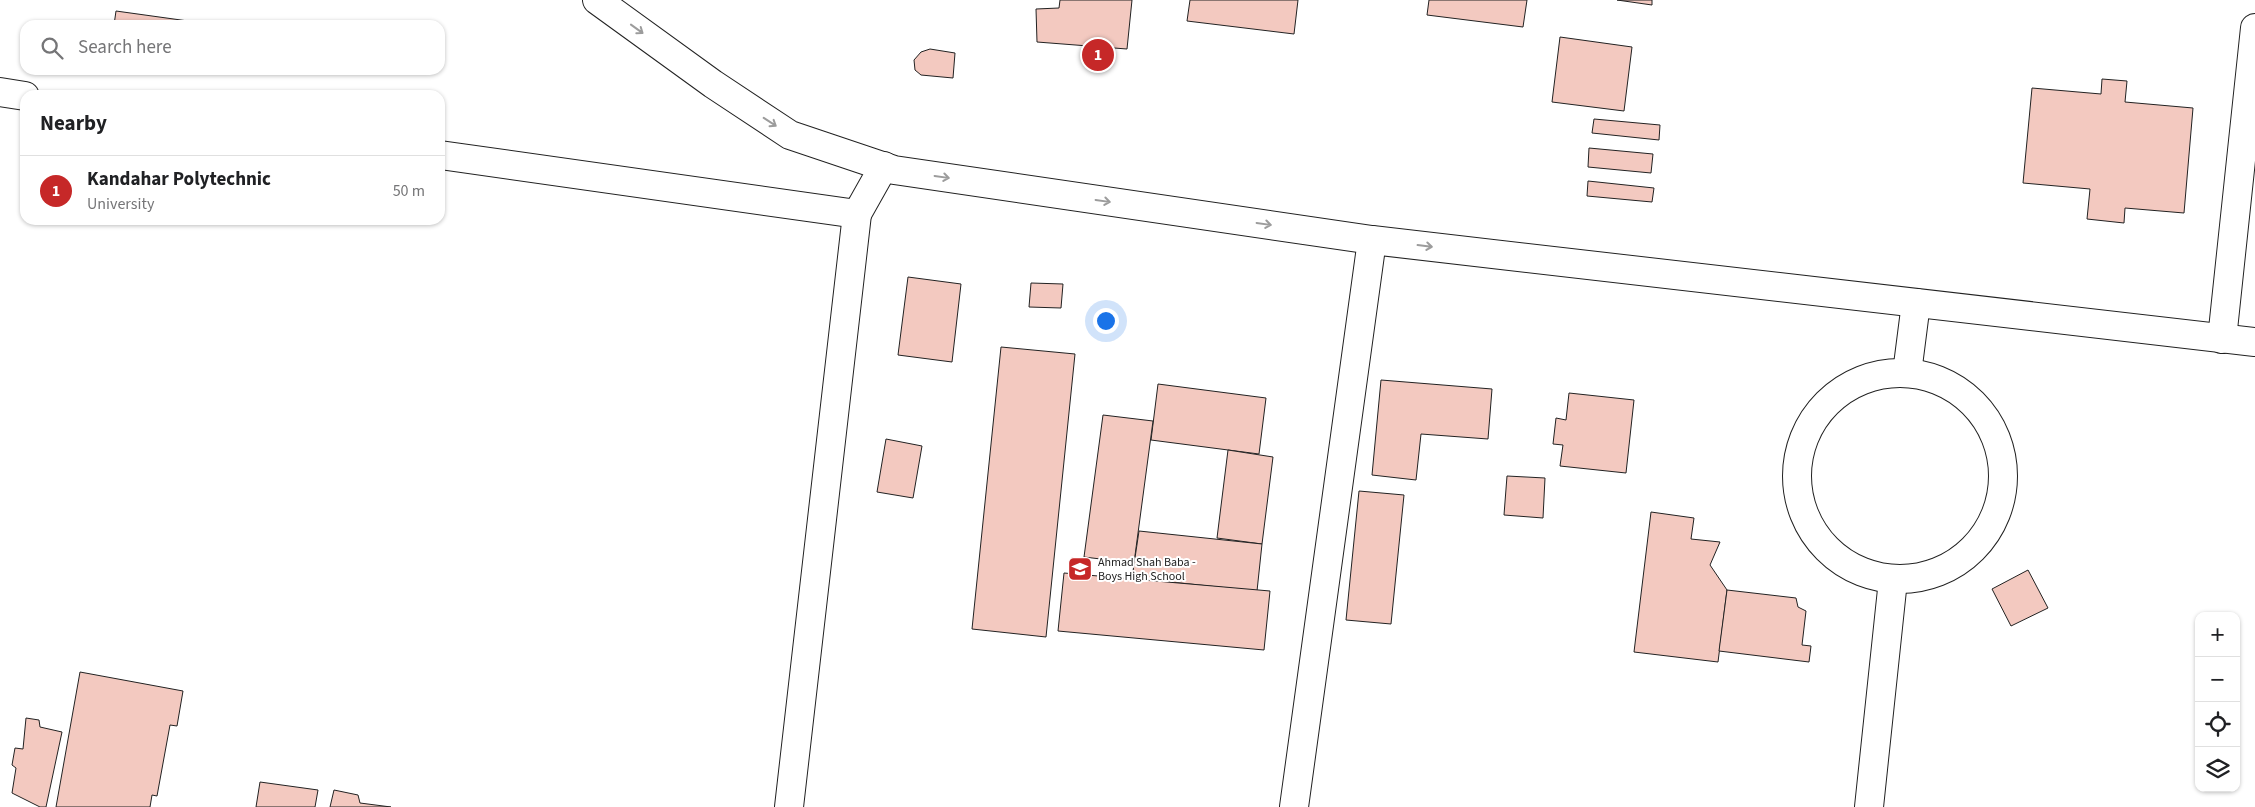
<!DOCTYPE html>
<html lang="en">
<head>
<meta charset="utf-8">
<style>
  body { margin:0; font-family:"Source Sans 3",sans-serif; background:#f2f2f2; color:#202124 }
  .controls { position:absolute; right:15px; bottom:15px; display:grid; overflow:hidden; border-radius:10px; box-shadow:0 1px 4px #0004 }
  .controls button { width:45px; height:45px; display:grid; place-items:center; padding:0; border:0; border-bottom:1px solid #e0e0e0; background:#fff; color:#202124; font:25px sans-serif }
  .you { position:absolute; left:1105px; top:320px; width:18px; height:18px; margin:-12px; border:4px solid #fff; border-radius:50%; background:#1a73e8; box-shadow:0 0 0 8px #1a73e833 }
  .badge { display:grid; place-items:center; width:32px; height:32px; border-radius:50%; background:#c62828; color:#fff; font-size:16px; font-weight:700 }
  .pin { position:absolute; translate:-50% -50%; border:2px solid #fff; box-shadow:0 1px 5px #0006 }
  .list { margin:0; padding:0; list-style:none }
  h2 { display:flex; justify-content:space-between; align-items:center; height:65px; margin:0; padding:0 20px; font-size:21px }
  h2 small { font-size:16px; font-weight:400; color:#757577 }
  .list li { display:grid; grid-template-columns:32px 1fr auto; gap:15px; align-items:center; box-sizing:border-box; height:70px; padding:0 20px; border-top:1px solid #e0e0e0 }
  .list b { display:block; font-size:19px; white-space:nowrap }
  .list p { margin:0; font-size:16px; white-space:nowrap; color:#757577 }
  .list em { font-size:16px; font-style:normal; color:#757577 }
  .icon { flex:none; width:28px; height:28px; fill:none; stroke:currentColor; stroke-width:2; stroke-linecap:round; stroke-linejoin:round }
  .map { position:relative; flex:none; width:2255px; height:807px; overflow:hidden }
  .search { position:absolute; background:#fff; box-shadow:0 1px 4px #0004; left:20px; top:20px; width:425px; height:55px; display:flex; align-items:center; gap:12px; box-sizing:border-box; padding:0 18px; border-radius:15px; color:#757577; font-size:19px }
  .panel { position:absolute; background:#fff; box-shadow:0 1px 4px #0004; left:20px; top:90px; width:425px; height:135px; border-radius:15px }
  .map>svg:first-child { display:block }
  .building { fill:#f3c9c0; stroke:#222 }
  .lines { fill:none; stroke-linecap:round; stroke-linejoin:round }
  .street-casing { stroke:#222; stroke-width:30 }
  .secondary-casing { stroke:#222; stroke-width:30 }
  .primary-casing { stroke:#222; stroke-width:30 }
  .street { stroke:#fff; stroke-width:28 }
  .secondary { stroke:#fff; stroke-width:28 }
  .primary { stroke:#fff; stroke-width:28 }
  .oneway { stroke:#9c9c9c }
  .labels { text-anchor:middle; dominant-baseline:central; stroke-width:4; stroke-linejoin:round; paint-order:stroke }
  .poi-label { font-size:12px; fill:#222; stroke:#fff; text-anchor:start }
</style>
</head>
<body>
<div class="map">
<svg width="2255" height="807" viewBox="0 0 2255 807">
  <rect width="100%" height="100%" fill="#fff"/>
  <g class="building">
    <polygon points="1060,0 1132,0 1127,49 1037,42 1036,9 1059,8"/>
    <polygon points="1190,0 1298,0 1294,34 1187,21"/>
    <polygon points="1429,0 1527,0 1523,27 1427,15"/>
    <polygon points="1617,0 1652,0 1652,5"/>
    <polygon points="116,11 188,21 188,25 114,25"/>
    <polygon points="1560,37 1632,47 1624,111 1552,102"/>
    <polygon points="930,49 955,53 953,78 921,75 915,70 914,60 921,52"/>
    <polygon points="2102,79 2127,81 2125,102 2193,108 2184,213 2125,208 2124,223 2087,219 2090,189 2023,183 2032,88 2101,94"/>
    <polygon points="1594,119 1660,125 1659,140 1592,133"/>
    <polygon points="1589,148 1653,154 1651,173 1588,167"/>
    <polygon points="1588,181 1654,188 1652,202 1587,196"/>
    <polygon points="908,277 961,284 952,362 898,355"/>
    <polygon points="1031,283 1063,284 1061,308 1029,307"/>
    <polygon points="1001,347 1075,354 1046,637 972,629"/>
    <polygon points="1381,380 1492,389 1488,439 1421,434 1416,480 1372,475"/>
    <polygon points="1158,384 1266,398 1259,454 1151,440"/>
    <polygon points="1569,393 1634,400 1626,473 1560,466 1563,445 1553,444 1556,418 1566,420"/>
    <polygon points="1103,415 1153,421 1134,563 1084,557"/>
    <polygon points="886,439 922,446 913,498 877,492"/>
    <polygon points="1228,450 1273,457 1262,544 1217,538"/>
    <polygon points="1507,476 1545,478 1543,518 1504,515"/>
    <polygon points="1359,491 1404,495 1391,624 1346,620"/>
    <polygon points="1651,512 1694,518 1691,539 1720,542 1710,565 1727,590 1718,662 1634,652"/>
    <polygon points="1139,531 1262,544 1257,591 1132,578"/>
    <polygon points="2028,570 2048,608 2011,626 1992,589"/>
    <polygon points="1064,573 1270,591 1264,650 1058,631"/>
    <polygon points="1727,590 1796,598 1798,607 1806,611 1802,645 1811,646 1809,662 1719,651"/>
    <polygon points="80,672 183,691 177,726 170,725 157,796 152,795 150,807 56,807"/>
    <polygon points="26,718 39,720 40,727 62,732 46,807 40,807 12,793 16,768 12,765 15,748 23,749"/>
    <polygon points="260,782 318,790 315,807 256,807"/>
    <polygon points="334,790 358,795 360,803 391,807 330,807"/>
  </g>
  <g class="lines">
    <defs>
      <g id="street">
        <polyline points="2222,339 2255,28"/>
        <polyline points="1907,373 1916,303"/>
        <circle cx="1900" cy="476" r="103"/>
        <polyline points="789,807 857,214"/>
        <polyline points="1294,807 1372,240"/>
        <polyline points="1869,807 1893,580"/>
      </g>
      <g id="secondary">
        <polyline points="0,92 25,96"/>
        <polyline points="440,155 857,214 884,166"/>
      </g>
      <polyline id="primary" points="597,0 713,84 790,135 894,170 1372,240 2255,342"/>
    </defs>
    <use href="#street" class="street-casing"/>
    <use href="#secondary" class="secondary-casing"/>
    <use href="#primary" class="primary-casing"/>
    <use href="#street" class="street"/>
    <use href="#secondary" class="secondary"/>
    <use href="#primary" class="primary"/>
  </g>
  <defs><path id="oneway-shaft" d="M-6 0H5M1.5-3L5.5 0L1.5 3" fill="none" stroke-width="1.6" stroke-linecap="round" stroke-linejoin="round" transform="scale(1.25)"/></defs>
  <g class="oneway">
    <use href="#oneway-shaft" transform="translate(637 29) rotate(36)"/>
    <use href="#oneway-shaft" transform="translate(770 122) rotate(33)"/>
    <use href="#oneway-shaft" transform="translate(942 177) rotate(8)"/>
    <use href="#oneway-shaft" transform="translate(1103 201) rotate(8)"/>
    <use href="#oneway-shaft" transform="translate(1264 224) rotate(8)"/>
    <use href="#oneway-shaft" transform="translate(1425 246) rotate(7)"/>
  </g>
  <defs>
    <symbol id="school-square" viewBox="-11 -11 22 22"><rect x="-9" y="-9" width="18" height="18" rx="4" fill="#c62828" stroke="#fff"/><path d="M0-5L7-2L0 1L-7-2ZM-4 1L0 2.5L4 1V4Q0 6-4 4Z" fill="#fff"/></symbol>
  </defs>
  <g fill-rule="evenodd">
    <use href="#school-square" x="1066" y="555" width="28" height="28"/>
  </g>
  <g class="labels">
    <g class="poi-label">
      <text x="1098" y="562">Ahmad Shah Baba -<tspan x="1098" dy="14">Boys High School</tspan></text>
    </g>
  </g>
</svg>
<div class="controls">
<button>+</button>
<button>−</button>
<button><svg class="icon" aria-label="locate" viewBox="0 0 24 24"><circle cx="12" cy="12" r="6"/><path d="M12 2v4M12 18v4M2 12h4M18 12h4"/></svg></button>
<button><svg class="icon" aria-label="layers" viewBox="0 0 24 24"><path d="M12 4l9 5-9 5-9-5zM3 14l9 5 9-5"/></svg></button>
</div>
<div class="you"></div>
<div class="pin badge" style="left:1098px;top:55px">1</div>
<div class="search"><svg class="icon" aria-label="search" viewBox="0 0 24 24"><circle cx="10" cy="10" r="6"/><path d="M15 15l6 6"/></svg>Search here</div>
<section class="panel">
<h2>Nearby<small></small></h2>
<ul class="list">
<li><span class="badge">1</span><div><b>Kandahar Polytechnic</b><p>University</p></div><em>50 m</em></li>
</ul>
</section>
</div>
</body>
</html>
